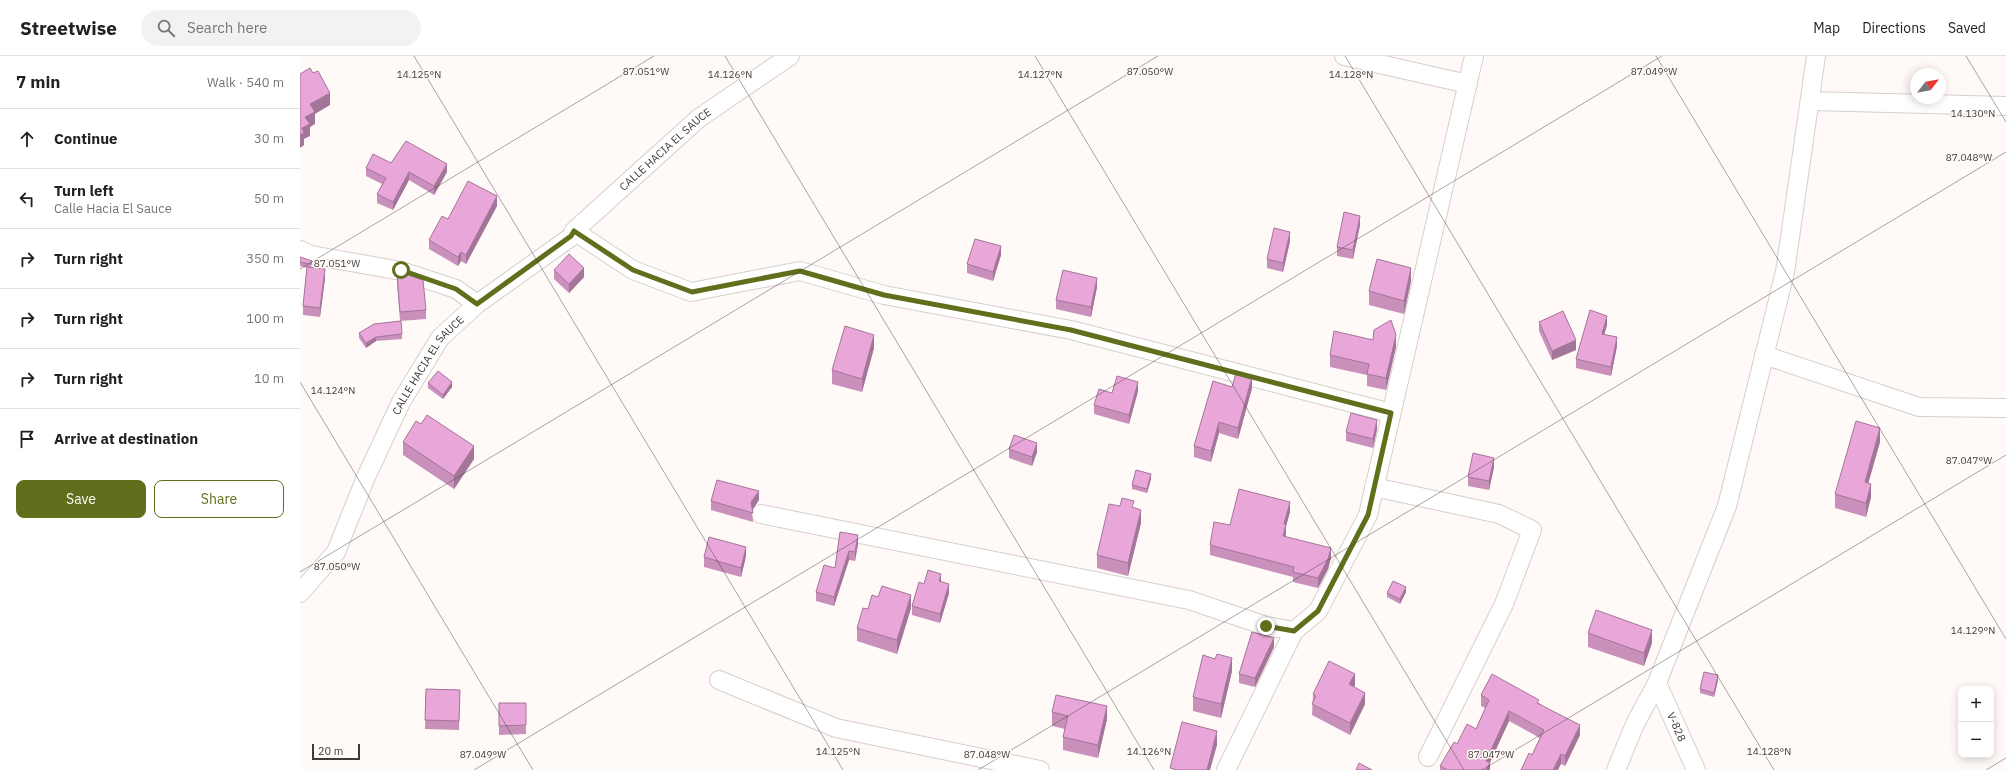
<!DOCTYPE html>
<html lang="en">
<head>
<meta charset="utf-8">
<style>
  body { margin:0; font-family:"IBM Plex Sans",sans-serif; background:#f2f2f2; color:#202124 }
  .controls { position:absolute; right:12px; bottom:12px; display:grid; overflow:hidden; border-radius:8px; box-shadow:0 2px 10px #0003 }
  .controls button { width:36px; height:36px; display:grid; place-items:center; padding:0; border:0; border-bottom:1px solid #e0e0e0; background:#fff; color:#202124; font:20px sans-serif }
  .compass { position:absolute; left:1610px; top:12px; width:36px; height:36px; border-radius:50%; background:#fff; box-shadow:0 2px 10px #0003; rotate:59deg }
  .scale { position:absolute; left:12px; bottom:10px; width:48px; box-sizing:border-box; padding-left:4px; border:2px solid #3e3c3a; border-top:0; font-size:11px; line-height:14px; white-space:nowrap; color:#3e3c3a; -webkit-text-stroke:3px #fffaf7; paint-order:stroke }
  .stop { position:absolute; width:12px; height:12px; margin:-9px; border:3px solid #5f6f1b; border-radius:50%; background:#fff }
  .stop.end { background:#5f6f1b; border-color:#fff; box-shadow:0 1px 4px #0008 }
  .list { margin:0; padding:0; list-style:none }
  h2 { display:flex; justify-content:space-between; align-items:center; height:52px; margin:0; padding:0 16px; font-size:17px }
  h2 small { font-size:13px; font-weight:400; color:#757577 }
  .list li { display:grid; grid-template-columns:26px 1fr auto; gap:12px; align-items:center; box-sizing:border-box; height:60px; padding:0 16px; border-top:1px solid #e0e0e0 }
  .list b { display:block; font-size:15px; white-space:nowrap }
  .list p { margin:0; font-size:13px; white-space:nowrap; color:#757577 }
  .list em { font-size:13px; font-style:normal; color:#757577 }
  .actions { display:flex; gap:8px; padding:12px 16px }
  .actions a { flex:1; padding:9px 0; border:1px solid #5f6f1b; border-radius:8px; text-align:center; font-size:14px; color:#5f6f1b }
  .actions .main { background:#5f6f1b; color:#fff }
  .icon { flex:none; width:22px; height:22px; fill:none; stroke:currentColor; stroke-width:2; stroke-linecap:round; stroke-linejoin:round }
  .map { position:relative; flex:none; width:1706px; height:714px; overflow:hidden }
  header { display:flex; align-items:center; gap:24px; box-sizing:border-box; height:56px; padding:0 20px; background:#fff; border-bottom:1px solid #e0e0e0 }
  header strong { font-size:19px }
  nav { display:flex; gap:22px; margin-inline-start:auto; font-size:14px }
  .search { width:280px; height:36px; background:#f2f2f2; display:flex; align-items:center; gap:10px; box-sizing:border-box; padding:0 14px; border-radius:22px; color:#757577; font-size:15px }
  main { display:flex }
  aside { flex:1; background:#fff }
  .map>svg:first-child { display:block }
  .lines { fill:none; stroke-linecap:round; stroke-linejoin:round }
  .street-casing { stroke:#d6cfcc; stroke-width:20 }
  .street { stroke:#fff; stroke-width:18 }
  .wall { fill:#c890bb }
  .shaded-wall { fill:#a37598 }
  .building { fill:#e9a7d9; stroke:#a37598 }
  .route { stroke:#5f6f1b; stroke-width:5 }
  .ticks { fill:none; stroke:#3e3c3a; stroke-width:1; stroke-opacity:0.45 }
  .labels { text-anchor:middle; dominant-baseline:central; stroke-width:3; stroke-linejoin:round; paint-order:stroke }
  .street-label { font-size:11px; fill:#3e3c3a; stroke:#fffaf7 }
  .ticks-label { font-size:10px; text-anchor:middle; fill:#3e3c3a; stroke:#fffaf7; stroke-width:3; stroke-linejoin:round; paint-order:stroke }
</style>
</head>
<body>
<header>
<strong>Streetwise</strong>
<div class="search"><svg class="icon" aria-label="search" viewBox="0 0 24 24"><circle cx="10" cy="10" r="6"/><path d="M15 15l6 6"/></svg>Search here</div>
<nav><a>Map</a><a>Directions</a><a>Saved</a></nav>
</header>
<main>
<aside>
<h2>7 min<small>Walk · 540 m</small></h2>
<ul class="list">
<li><svg class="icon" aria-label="ahead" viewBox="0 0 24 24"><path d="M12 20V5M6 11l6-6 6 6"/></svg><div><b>Continue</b></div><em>30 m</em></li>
<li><svg class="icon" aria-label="left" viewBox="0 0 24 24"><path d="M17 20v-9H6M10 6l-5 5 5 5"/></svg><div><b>Turn left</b><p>Calle Hacia El Sauce</p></div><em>50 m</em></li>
<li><svg class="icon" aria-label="right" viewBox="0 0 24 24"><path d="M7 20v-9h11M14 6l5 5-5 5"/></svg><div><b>Turn right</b></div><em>350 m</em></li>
<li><svg class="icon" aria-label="right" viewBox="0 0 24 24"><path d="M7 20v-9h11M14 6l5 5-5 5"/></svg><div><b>Turn right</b></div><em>100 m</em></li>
<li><svg class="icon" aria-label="right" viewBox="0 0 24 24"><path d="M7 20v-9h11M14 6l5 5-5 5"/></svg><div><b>Turn right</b></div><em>10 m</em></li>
<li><svg class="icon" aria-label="arrive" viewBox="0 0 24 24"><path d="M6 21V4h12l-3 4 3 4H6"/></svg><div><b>Arrive at destination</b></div></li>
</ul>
<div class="actions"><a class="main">Save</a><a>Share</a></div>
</aside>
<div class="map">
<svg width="1706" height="714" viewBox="0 0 1706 714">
  <rect width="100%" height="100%" fill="#fffaf7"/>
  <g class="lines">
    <defs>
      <g id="street">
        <polyline points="1044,0 1168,28"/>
        <polyline points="1510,45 1706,50"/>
        <polyline points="274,175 333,214 391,236 500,215 584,239 771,274 1091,357"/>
        <polyline points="0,194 11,199 101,215 156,233 177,248"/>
        <polyline points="1464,299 1619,351 1706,352"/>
        <polyline points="1074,431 1199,458 1232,474 1204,548 1128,701"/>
        <polyline points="461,458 889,544 966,570 994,575 1018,555 1068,459 1174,0"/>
        <path id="s1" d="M0 537 36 496 66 421 101 346 140 282 177 248 271 181 274 175 399 62 490 0"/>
        <polyline points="419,624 536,672 740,714"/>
        <path id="s2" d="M1357 627 1396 714"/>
        <polyline points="926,714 994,575"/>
        <polyline points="1316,714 1335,668 1357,627 1427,450 1485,216 1516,0"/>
      </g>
    </defs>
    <use href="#street" class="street-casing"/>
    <use href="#street" class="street"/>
  </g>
  <g class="wall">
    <polygon points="91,107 147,116 134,139 109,124 93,154 77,147 77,138 82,128 66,120 66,112"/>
    <polygon points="197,150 166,208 161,205 158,210 129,193 129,184 148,163"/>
    <polygon points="1060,169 1053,203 1037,200 1037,191"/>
    <polygon points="990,185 983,216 967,212 967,203"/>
    <polygon points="701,199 693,225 667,217 667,208"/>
    <polygon points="0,201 12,205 11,212 25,222 20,261 3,259 3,250 7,212 0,210"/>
    <polygon points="254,214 284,221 269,237 254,223"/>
    <polygon points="97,218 126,254 126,263 100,265 97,227"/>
    <polygon points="1111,225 1104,258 1069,249 1069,235"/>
    <polygon points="797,231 791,261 756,253 756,244"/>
    <polygon points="1239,266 1276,294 1252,304 1239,275"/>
    <polygon points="1307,269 1304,278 1317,290 1311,320 1276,312 1276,303"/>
    <polygon points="59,277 102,278 102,283 76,285 66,292 59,282"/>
    <polygon points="1073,284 1096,291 1086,334 1067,330 1067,319 1030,311 1030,299"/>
    <polygon points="574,292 562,336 532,328 532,314"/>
    <polygon points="128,327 152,331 143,343 128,332"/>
    <polygon points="932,331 952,332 938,383 919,377 911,406 894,401 894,390"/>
    <polygon points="838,335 829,368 794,358 794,349 812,337"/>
    <polygon points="1077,373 1073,392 1046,385 1046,376"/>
    <polygon points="103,386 174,403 154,433 103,399"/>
    <polygon points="1580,386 1568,427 1571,441 1566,461 1535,452 1535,438"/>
    <polygon points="709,393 737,396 732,410 709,402"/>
    <polygon points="1194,411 1189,434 1168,430 1168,421"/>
    <polygon points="851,423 847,437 832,433 832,429"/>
    <polygon points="459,444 452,454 453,466 411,454 411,445"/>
    <polygon points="820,450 834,452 841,467 828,520 797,512 797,499"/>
    <polygon points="990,456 986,470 986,478 985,481 1031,502 1028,513 1018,532 993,526 993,521 910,499 910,489 930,469"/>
    <polygon points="540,476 558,488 555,505 549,504 534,550 516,545 516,536 535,512"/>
    <polygon points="446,500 441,521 404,511 404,501"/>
    <polygon points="641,526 649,537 640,567 612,559 612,550 624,528"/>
    <polygon points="1106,536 1100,548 1087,541 1087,537"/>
    <polygon points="611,552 597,598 557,585 557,572 568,553"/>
    <polygon points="1288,577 1352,587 1344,610 1288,591"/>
    <polygon points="974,591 955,631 939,627 939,618"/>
    <polygon points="932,615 921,662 893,655 893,641"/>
    <polygon points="1418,624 1414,641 1400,637 1400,633"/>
    <polygon points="1055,629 1054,631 1065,648 1050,679 1012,659 1013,638"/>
    <polygon points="126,633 160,634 159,674 125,673"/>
    <polygon points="1181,639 1239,647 1280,679 1265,710 1261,708 1232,699 1240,682 1209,665 1190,707 1190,714 1140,714 1140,710 1157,688 1176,673 1185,652 1181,650"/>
    <polygon points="199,647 226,647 226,678 199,679"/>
    <polygon points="752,656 807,663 798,702 763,694 763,681 765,673 752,670"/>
  </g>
  <g class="shaded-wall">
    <polygon points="30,37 30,49 15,58 15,68 10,71 10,80 4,83 4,89 0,92 0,79 10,48"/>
    <polygon points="147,108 147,116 134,139 134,130"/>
    <polygon points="109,116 109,124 93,154 93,146"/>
    <polygon points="197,140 197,150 166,208 166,199"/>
    <polygon points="1060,160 1060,169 1053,203 1053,194"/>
    <polygon points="990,176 990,185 983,216 983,207"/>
    <polygon points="701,190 701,199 693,225 693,216"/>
    <polygon points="161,196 161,205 158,210 158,201"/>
    <polygon points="284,212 284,221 269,237 269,228"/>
    <polygon points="1111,212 1111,225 1104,258 1104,245"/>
    <polygon points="25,213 25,222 20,261 20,252"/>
    <polygon points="797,222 797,231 791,261 791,251"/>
    <polygon points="1307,260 1307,269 1302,287 1302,278"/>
    <polygon points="574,279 574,292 562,336 562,323"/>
    <polygon points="1096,279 1096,291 1086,334 1086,322"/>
    <polygon points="76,281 76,285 66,292 66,287"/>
    <polygon points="1317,281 1317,290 1311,320 1311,311"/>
    <polygon points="1276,284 1276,294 1252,304 1252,295"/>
    <polygon points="952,321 952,332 938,383 938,372"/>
    <polygon points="152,326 152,331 143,343 143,339"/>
    <polygon points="838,326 838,335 829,368 829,359"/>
    <polygon points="1077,364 1077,373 1073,392 1073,383"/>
    <polygon points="919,366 919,377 911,406 911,395"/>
    <polygon points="1580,372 1580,386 1565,439 1565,426"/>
    <polygon points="737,387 737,396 732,410 732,401"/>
    <polygon points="174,390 174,403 154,433 154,420"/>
    <polygon points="1194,402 1194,411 1189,434 1189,425"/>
    <polygon points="851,418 851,423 847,437 847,433"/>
    <polygon points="1571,428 1571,441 1566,461 1566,447"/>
    <polygon points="459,435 459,444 451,456 451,446"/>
    <polygon points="990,446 990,456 986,470 986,478 983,490 984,468"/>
    <polygon points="841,454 841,467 828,520 828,507"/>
    <polygon points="558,479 558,488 555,505 555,496"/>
    <polygon points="446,491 446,500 441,521 441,512"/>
    <polygon points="1031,492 1031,502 1028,513 1018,532 1018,522"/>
    <polygon points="549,495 549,504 534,550 534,541"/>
    <polygon points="641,518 641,527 639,525"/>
    <polygon points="649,528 649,537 640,567 640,558"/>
    <polygon points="1106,531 1106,536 1100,548 1100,543"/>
    <polygon points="611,539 611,552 597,598 597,584"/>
    <polygon points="1352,574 1352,587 1344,610 1344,597"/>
    <polygon points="974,582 974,591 955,631 955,622"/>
    <polygon points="932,602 932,615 921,662 921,648"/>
    <polygon points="1055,618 1055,629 1049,640 1049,628"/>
    <polygon points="1418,619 1418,624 1414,641 1414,637"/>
    <polygon points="1065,637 1065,648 1050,679 1050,667"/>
    <polygon points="807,650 807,663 798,702 798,689"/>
    <polygon points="1209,655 1209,665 1189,708 1190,707 1190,714 1186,714 1186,705"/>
    <polygon points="1280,669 1280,679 1265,710 1265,700"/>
    <polygon points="917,675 917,689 910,714 907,714"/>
    <polygon points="1261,698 1261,708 1258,714 1253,714"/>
  </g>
  <g class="building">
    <polygon points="10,12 13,17 18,15 30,37 10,48 15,56 5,61 10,68 2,72 4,77 0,79 0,18"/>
    <polygon points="106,85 147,108 134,130 109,116 93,146 77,138 86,122 66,112 73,98 91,107"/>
    <polygon points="168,125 197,140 166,199 161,196 158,201 129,184 142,160 148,163"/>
    <polygon points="1044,156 1060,160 1053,194 1037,191"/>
    <polygon points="974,172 990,176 983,207 967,203"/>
    <polygon points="675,183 701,190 693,216 667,208"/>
    <polygon points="269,198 284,212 269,228 254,214"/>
    <polygon points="0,201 12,205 11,208 0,206"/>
    <polygon points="1077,203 1111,212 1104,245 1069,235"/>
    <polygon points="7,211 25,213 20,252 3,250"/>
    <polygon points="763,214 797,222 791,251 756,244"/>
    <polygon points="102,217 123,224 126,254 100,256 97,218"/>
    <polygon points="1290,254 1307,260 1302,278 1317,281 1311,311 1276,303"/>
    <polygon points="1263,255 1276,284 1252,295 1239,266"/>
    <polygon points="1091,264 1096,279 1086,322 1067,318 1069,308 1030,299 1034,275 1073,284 1074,274"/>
    <polygon points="101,265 102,278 76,281 66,287 59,277 74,268"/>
    <polygon points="545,270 574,279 562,323 532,314"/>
    <polygon points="138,315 152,326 143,339 128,327"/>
    <polygon points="936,317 952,321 938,372 919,366 911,395 894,390 913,325 932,331"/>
    <polygon points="817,320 838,326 829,359 794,349 799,333 812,337"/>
    <polygon points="1051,357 1077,364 1073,383 1046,376"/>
    <polygon points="127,359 174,390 154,420 103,386 116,365 121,368"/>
    <polygon points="1556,365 1580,372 1565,426 1571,428 1566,447 1535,438"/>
    <polygon points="714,379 737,387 732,401 709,393"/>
    <polygon points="1173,397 1194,402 1189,425 1168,421"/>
    <polygon points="836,414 851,418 847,433 832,429"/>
    <polygon points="417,424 459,435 451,446 453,457 411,445"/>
    <polygon points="939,433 990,446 984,468 986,468 983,480 1031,492 1028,503 1018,522 993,516 994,511 910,489 914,466 930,469"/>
    <polygon points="822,442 834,445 832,451 841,454 828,507 797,499 809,448 820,450"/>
    <polygon points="540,476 558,479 555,496 549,495 534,541 516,536 524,509 535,512"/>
    <polygon points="409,481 446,491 441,512 404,501"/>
    <polygon points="628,514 641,518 639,525 649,528 640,558 612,550 619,526 624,528"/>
    <polygon points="1093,525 1106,531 1100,543 1087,537"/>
    <polygon points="582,530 611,539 597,584 557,572 563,552 568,553 572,539 578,541"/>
    <polygon points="1296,554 1352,574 1344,597 1288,577"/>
    <polygon points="952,576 974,582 955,622 939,618"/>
    <polygon points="917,598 932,602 921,648 893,641 903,599 915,603"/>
    <polygon points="1029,605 1055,618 1049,628 1065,637 1050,667 1012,648 1016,640 1013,638"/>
    <polygon points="1404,616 1418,619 1414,637 1400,633"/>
    <polygon points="1192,618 1239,644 1237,647 1280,669 1265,700 1261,698 1253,714 1221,714 1229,697 1232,699 1244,674 1209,655 1186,705 1190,707 1186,714 1148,714 1140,710 1154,686 1157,688 1167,668 1176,673 1189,644 1181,639"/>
    <polygon points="126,633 160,634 159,665 125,664"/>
    <polygon points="756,639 807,650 798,689 763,681 768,660 752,656"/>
    <polygon points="199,647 226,647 226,669 199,670"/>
    <polygon points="882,666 917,675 907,714 877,714 870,712"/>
    <polygon points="1059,707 1072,714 1056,714"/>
  </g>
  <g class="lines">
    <polyline class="route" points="101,214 156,233 177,248 271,180 274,175 333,214 392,236 500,215 584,239 771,274 1091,357 1068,459 1018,555 994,575 966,570"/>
  </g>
  <path class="ticks" d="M114 0 543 714M425 0 854 714M735 0 1164 714M1045 0 1474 714M1356 0 1706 583M1666 0 1706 66M0 213 354 0M0 326 233 714M0 516 858 0M174 714 1362 0M678 714 1706 96M1182 714 1706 399M1686 714 1706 702"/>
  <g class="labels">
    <g class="street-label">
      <text stroke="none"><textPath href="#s1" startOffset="588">CALLE HACIA EL SAUCE</textPath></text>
      <text stroke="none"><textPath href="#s1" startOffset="264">CALLE HACIA EL SAUCE</textPath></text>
      <text stroke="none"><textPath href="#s2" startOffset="48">V-828</textPath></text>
    </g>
  </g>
  <g class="ticks-label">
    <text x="346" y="19">87.051°W</text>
    <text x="850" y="19">87.050°W</text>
    <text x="1354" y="19">87.049°W</text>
    <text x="119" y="22">14.125°N</text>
    <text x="430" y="22">14.126°N</text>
    <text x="740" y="22">14.127°N</text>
    <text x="1051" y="22">14.128°N</text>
    <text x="1673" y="61">14.130°N</text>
    <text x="1669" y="105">87.048°W</text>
    <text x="37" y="211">87.051°W</text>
    <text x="33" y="338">14.124°N</text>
    <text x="1669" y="408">87.047°W</text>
    <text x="37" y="514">87.050°W</text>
    <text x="1673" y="578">14.129°N</text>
    <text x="538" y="699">14.125°N</text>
    <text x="849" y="699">14.126°N</text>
    <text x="1469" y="699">14.128°N</text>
    <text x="183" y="702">87.049°W</text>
    <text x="687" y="702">87.048°W</text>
    <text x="1191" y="702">87.047°W</text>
  </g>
</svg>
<div class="controls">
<button>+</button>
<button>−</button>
</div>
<svg class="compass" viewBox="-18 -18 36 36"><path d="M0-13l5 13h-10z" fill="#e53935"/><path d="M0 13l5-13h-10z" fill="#757577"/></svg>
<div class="scale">20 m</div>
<div class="stop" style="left:101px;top:214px"></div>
<div class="stop end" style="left:966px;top:570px"></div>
</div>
</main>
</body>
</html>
